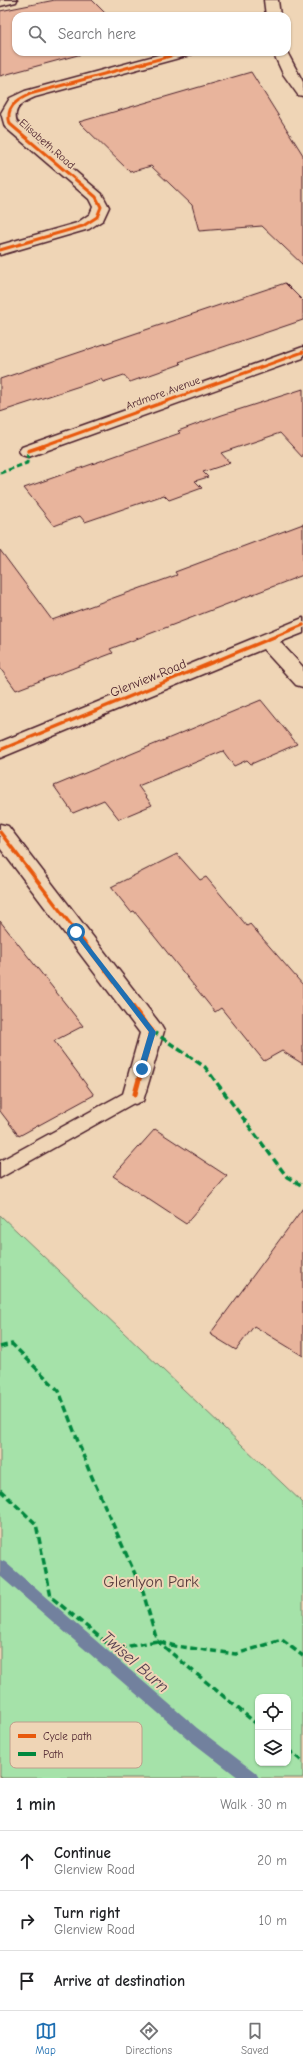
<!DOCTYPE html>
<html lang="en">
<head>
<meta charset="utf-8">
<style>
  body { margin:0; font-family:"Comic Neue",sans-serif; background:#f2f2f2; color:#202124 }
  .controls { position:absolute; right:12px; bottom:12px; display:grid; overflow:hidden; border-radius:8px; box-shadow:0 1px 3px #0004 }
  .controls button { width:36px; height:36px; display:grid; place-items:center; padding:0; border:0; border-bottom:1px solid #e0e0e0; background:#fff; color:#202124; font:20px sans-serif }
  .stop { position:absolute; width:12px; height:12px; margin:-9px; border:3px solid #1f6fb2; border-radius:50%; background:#fff }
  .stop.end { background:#1f6fb2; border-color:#fff; box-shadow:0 1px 4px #0008 }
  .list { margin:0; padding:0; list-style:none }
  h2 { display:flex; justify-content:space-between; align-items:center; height:52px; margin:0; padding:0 16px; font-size:17px }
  h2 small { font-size:13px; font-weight:400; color:#757577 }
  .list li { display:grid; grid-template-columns:26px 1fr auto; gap:12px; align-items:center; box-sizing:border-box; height:60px; padding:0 16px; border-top:1px solid #e0e0e0 }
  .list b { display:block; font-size:15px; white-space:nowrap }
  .list p { margin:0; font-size:13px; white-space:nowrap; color:#757577 }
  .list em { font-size:13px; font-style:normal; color:#757577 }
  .icon { flex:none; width:22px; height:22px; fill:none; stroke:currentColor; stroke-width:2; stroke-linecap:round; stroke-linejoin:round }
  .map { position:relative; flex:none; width:303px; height:1778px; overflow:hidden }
  .search { position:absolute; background:#fff; box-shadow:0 1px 3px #0004; left:12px; right:12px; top:12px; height:44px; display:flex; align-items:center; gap:10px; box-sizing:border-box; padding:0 14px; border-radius:12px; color:#757577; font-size:15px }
  .sheet { height:232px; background:#fff }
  nav { display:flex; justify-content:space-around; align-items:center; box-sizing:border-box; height:56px; border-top:1px solid #e0e0e0; background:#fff; font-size:11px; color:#757577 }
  nav a { display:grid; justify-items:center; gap:2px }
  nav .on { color:#1f6fb2 }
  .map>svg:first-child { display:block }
  .green { fill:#a5e2a9; stroke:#78806a; fill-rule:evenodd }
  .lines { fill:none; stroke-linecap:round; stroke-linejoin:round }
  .stream { fill:#72819e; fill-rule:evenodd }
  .building { fill:#e8b49c; stroke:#4a1f2b }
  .lane-casing { stroke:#4a1f2b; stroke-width:3 }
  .street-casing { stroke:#4a1f2b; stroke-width:3 }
  .lane { fill:#efd5b6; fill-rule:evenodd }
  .street { fill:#efd5b6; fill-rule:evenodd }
  .quiet-far1 { stroke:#00873e; stroke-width:3; stroke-dasharray:5.5 3; stroke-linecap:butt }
  .quiet { stroke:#00873e; stroke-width:3.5; stroke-dasharray:7 3.5; stroke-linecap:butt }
  .cycleway-far2-casing { stroke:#efd5b6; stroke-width:5 }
  .cycleway-far1-casing { stroke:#efd5b6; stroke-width:6 }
  .cycleway-casing { stroke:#efd5b6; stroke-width:8 }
  .cycleway-far2 { stroke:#e8590c; stroke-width:3 }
  .cycleway-far1 { stroke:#e8590c; stroke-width:3.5 }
  .cycleway { stroke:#e8590c; stroke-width:5 }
  .route { fill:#1f6fb2 }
  .labels { text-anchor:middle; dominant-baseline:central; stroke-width:4; stroke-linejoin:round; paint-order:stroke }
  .far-street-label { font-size:11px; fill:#4a1f2b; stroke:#efd5b6 }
  .street-label { font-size:13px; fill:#4a1f2b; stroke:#efd5b6 }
  .near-park-label { font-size:16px; fill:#583c3e; stroke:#efd5b6 }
  .near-water-label { font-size:17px; font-style:italic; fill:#574051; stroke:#efd5b6 }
  .key { fill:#efd5b6; stroke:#be9e8c; stroke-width:1 }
  .key-label { font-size:11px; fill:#4a1f2b }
</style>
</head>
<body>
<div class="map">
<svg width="303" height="1778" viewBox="0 0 303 1778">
  <rect width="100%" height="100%" fill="#efd5b6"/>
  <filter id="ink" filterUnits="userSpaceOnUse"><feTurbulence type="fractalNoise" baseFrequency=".025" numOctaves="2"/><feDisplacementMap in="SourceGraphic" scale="8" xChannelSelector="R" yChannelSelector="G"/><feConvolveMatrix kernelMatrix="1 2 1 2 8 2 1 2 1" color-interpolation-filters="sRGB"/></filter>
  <g filter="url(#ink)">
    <path class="green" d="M0 1215 303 1503V1778H2L0 1776ZM258 1697H288V1763H258Z"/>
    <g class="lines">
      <polygon class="stream" points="0,1560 5,1562 197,1728 256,1773 259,1778 239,1778 187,1738 0,1576"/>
    </g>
    <g class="building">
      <polygon points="55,0 92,0 108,16 16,16 16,52 89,52 0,76 0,11"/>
      <polygon points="251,72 303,155 303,265 262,226 199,231 192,205 151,166 130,172 79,122"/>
      <polygon points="285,283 303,301 303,320 179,362 181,364 130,382 124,375 103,382 101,379 0,412 0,379"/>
      <polygon points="303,389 303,458 280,433 221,453 230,463 203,472 208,477 195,481 202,488 169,500 164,495 85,522 80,516 54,526 24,488 180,433 178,431 222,415"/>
      <polygon points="303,524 303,575 110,649 113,653 16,690 0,668 0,550 52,620 177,575 175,572"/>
      <polygon points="261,700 297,744 251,764 247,760 234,766 223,751 138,786 152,805 119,819 104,800 73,813 54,786"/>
      <polygon points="177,854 200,880 206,877 247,926 250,924 303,985 303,1064 282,1051 264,1061 221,1008 215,1012 134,911 131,912 111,887"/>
      <polygon points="0,921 83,1026 54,1041 94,1095 19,1136 0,1111"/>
      <polygon points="155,1129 227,1176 186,1224 113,1176"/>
      <polygon points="303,1208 303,1356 254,1326 236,1350 210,1334"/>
    </g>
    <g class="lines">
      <defs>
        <g id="lane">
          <polygon points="0,0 17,0 16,2 0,6"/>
          <polygon points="135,1087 141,1089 144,1094 141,1099 0,1178 0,1161"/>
        </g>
        <g id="street">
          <polygon points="264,0 278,0 280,16 266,16"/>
          <path d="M169 52H192L190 55 35 97C23 102 12 108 17 122L102 194 109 207 103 220 89 229 0 255V245L77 223 90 214 93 207 89 199 5 127 1 113 10 98 25 91Z"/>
          <polygon points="273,52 287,52 303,82 303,96 298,95 283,74"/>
          <polygon points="303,347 303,358 34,455 28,457 22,455 19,451 22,447"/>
          <polygon points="303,618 303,633 280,642 303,667 303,687 296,685 263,649 0,758 0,742"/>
          <polygon points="0,824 8,826 160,1024 164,1031 143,1101 135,1104 127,1101 123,1094 140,1033 0,848"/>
        </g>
      </defs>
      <use href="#lane" class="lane-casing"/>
      <use href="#street" class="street-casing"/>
      <use href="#lane" class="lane"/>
      <use href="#street" class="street"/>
      <polyline class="quiet-far1" points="0,473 27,463 28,451"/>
      <g class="quiet">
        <polyline points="152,1031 205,1067 287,1177 303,1186"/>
        <polyline points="0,1347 12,1344 59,1391 88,1468 143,1592 157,1641 258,1725"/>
        <polyline points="0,1490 36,1524 51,1597 114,1649 157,1641 175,1646 236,1654 282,1640 303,1656"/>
        <polyline points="288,1749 303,1762"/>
      </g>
      <defs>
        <g id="cycleway-far2">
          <path d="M0 250 83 226 97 217 101 207 96 197 10 124C5 108 16 100 30 94L185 52"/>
          <polyline points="40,447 303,352"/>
        </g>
        <g id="cycleway-far1">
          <polyline points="28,451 43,446"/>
          <polyline points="0,750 303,625"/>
          <polyline points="0,832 148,1026"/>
        </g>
        <polyline id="cycleway" points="135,1094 152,1031 147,1025"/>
      </defs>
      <use href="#cycleway-far2" class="cycleway-far2-casing"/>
      <use href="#cycleway-far1" class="cycleway-far1-casing"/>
      <use href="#cycleway" class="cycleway-casing"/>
      <use href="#cycleway-far2" class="cycleway-far2"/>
      <use href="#cycleway-far1" class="cycleway-far1"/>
      <use href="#cycleway" class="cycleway"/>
    </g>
  </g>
  <polygon class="route" points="76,929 156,1032 144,1071 142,1072 138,1069 149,1032 74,934 73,932"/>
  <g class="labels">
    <g class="far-street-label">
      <text transform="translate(47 144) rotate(41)">Elisabeth Road</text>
      <text transform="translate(163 393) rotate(-20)">Ardmore Avenue</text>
    </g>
    <g class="street-label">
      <text transform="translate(148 678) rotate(-22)">Glenview Road</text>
    </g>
    <g class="near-park-label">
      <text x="151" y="1582">Glenlyon Park</text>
    </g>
    <g class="near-water-label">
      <text transform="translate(135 1662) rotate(41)">Twisel Burn</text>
    </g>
  </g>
  <rect x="10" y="1722" width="132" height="46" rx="6" class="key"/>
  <rect x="18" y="1734" width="18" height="4" fill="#e8590c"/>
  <rect x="18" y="1752" width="18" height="4" fill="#00873e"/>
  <g class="key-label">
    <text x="43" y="1740">Cycle path</text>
    <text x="43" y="1758">Path</text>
  </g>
</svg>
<div class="controls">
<button><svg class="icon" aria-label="locate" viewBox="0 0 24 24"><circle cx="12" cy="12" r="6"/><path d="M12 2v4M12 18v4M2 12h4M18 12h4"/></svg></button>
<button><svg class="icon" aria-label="layers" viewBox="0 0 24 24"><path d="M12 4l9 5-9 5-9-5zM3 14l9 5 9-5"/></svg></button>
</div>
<div class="stop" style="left:76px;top:932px"></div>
<div class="stop end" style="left:142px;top:1069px"></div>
<div class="search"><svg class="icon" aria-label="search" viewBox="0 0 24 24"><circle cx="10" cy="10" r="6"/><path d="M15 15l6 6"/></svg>Search here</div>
</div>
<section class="sheet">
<h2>1 min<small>Walk · 30 m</small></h2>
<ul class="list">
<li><svg class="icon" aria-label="ahead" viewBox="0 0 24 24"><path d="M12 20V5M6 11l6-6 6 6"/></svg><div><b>Continue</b><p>Glenview Road</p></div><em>20 m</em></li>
<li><svg class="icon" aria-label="right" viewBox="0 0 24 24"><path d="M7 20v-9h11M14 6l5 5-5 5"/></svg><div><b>Turn right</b><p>Glenview Road</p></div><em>10 m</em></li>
<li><svg class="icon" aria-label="arrive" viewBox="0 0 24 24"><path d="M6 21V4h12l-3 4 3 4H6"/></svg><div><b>Arrive at destination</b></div></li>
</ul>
</section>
<nav>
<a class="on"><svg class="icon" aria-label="map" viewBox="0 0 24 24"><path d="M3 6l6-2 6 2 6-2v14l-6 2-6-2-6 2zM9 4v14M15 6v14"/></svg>Map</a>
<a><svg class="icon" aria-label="directions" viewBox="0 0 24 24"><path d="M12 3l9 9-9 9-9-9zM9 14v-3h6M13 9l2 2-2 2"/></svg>Directions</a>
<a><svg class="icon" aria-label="saved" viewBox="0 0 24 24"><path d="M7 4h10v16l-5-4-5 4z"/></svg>Saved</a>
</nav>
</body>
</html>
